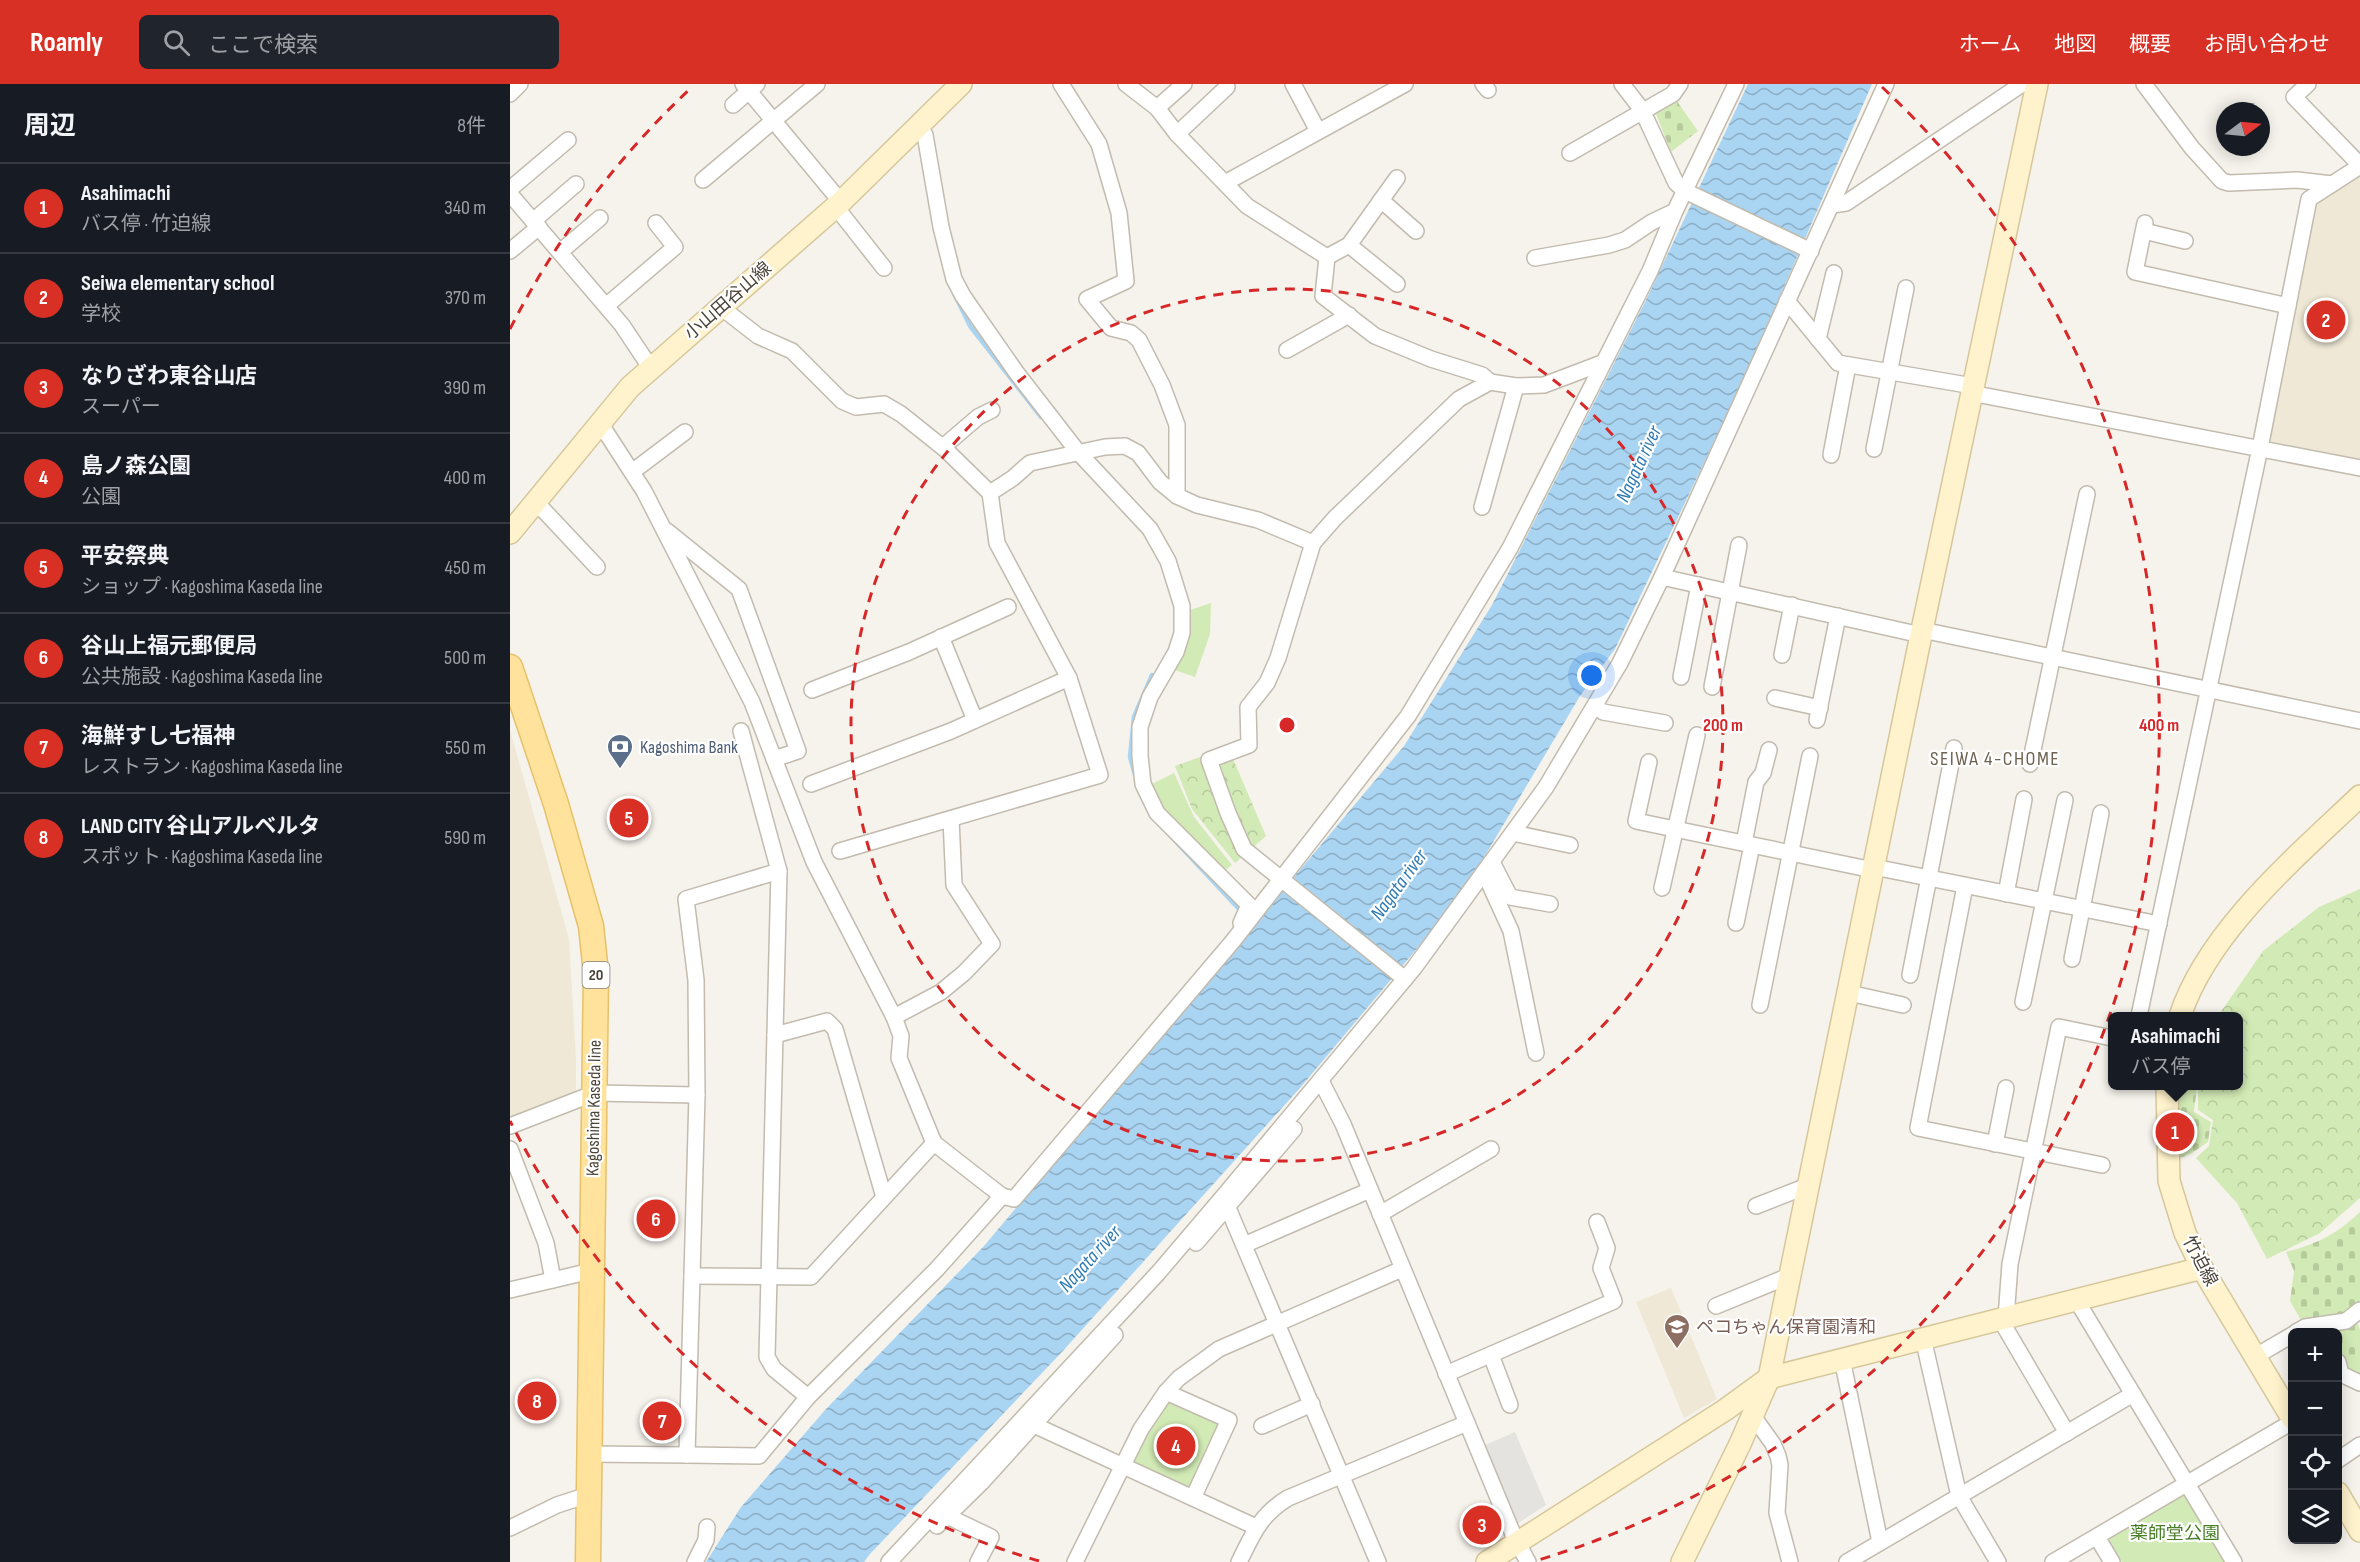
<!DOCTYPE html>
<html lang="ja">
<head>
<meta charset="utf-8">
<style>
  body { margin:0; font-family:"Sofia Sans Condensed","Noto Sans JP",sans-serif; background:#20242c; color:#f1f3f6 }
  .controls { position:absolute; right:18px; bottom:18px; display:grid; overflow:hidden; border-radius:9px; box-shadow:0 3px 15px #0003 }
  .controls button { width:54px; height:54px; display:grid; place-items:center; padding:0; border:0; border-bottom:2px solid #363941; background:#171b24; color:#f1f3f6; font:30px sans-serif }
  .compass { position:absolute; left:1706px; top:18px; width:54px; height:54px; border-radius:50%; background:#171b24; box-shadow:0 3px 15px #0003; rotate:74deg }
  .you { position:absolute; left:1082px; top:592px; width:21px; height:21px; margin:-15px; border:4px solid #fff; border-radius:50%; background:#1a73e8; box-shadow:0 0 0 9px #1a73e833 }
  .badge { display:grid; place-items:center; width:39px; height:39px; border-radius:50%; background:#d93025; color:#fff; font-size:20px; font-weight:700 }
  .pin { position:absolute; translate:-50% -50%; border:3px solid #fff; box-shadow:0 2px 6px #0006 }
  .popup { position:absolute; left:1598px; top:928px; width:135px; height:78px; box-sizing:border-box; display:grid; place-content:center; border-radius:9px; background:#171b24; filter:drop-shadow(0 2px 4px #0005); font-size:20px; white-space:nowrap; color:#9ea1a6 }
  .popup b { font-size:22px; color:#f1f3f6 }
  .popup::after { content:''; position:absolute; left:50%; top:100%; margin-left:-12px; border:12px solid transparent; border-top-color:#171b24 }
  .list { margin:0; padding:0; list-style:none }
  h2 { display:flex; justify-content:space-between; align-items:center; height:78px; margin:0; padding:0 24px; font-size:26px }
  h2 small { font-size:20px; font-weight:400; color:#9ea1a6 }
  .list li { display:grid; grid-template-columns:39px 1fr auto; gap:18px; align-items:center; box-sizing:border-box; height:90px; padding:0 24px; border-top:2px solid #363941 }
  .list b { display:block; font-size:22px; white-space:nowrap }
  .list p { margin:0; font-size:20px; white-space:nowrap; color:#9ea1a6 }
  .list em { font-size:20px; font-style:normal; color:#9ea1a6 }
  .icon { flex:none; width:33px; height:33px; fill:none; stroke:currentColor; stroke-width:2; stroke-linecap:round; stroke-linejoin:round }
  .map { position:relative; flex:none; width:1850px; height:1478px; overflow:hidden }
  header { display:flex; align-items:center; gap:36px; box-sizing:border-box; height:84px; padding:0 30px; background:#d93025; color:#fff }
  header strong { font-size:28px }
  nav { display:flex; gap:33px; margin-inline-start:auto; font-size:21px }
  .search { width:420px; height:54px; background:#20242c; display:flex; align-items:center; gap:15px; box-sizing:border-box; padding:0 21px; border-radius:9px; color:#9ea1a6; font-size:22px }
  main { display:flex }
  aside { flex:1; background:#171b24 }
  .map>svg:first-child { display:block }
  .education { fill:#efe8d6 }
  .forest { fill:url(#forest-crowns) }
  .cemetery { fill:url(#cemetery-stones) }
  .green { fill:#d2eab5 }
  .parking { fill:#e5e3e0 }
  .water { fill:url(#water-waves) }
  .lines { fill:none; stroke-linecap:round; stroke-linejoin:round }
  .stream { stroke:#a9d4f2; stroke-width:4.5 }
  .street-casing { stroke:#c2bbae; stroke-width:18 }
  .secondary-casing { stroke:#d6c79b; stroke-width:24 }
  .primary-casing { stroke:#e6c16a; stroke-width:27 }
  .street { stroke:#fff; stroke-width:15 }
  .secondary { stroke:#fff3cd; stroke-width:21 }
  .primary { stroke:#ffe39c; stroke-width:24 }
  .ring { fill:none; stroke:#d62828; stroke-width:3; stroke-dasharray:10 8 }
  .labels { text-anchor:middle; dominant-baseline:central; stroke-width:4.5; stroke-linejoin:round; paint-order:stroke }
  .shield { fill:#fff; stroke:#817c74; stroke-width:1.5 }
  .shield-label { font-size:16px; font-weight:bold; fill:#4b4439 }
  .street-label { font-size:18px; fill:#4b4439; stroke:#fff }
  .service-label { font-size:18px; fill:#4e5e75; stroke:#fff; text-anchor:start }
  .education-label { font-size:18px; fill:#785e54; stroke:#fff; text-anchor:start }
  .park-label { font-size:18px; fill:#4a7f2a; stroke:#fff }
  .water-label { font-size:20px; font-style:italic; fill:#2e7ab2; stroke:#fff }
  .neighbourhood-label { font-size:20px; letter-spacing:1.5px; fill:#6e6250; stroke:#fff }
  .centre { fill:#d62828; stroke:#fff; stroke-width:3 }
  .ring-label { font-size:18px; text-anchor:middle; font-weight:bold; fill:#d62828; stroke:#fff; stroke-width:4.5; stroke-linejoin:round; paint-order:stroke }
</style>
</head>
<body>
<header>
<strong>Roamly</strong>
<div class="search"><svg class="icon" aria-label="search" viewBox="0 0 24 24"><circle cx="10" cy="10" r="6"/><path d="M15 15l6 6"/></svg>ここで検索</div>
<nav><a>ホーム</a><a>地図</a><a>概要</a><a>お問い合わせ</a></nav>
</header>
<main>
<aside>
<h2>周辺<small>8件</small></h2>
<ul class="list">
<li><span class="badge">1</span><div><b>Asahimachi</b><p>バス停 · 竹迫線</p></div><em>340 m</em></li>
<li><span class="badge">2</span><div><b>Seiwa elementary school</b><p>学校</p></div><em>370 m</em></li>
<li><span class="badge">3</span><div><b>なりざわ東谷山店</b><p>スーパー</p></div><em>390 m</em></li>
<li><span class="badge">4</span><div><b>島ノ森公園</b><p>公園</p></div><em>400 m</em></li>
<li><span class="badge">5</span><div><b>平安祭典</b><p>ショップ · Kagoshima Kaseda line</p></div><em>450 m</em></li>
<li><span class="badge">6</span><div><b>谷山上福元郵便局</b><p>公共施設 · Kagoshima Kaseda line</p></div><em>500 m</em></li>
<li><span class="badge">7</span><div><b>海鮮すし七福神</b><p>レストラン · Kagoshima Kaseda line</p></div><em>550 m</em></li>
<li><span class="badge">8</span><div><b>LAND CITY 谷山アルベルタ</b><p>スポット · Kagoshima Kaseda line</p></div><em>590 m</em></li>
</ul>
</aside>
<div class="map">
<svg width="1850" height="1478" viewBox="0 0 1850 1478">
  <defs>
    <pattern id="forest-crowns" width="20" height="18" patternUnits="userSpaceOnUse" patternTransform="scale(1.5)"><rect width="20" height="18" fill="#d2eab5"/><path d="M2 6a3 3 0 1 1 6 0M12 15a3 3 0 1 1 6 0" fill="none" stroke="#b6ca9c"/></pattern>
    <pattern id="cemetery-stones" width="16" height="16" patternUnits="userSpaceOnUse" patternTransform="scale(1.5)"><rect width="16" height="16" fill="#d2eab5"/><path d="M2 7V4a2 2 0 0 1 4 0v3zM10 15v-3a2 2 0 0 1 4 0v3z" fill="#b6ca9c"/></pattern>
    <pattern id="water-waves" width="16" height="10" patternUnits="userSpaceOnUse" patternTransform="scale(1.5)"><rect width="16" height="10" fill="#a9d4f2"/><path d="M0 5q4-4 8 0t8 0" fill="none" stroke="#8caec5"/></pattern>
  </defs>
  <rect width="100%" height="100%" fill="#f6f3ec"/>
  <g class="education">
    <polygon points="1850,91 1850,378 1764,361 1758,352 1805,120"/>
    <polygon points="0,646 59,855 66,975 66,1008 0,1034"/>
    <polygon points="1161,1204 1207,1315 1174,1334 1126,1218"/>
  </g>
  <g class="forest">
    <polygon points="718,663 756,752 725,779 682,725 665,682"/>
    <polygon points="1850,805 1850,1114 1810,1149 1757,1175 1727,1119 1686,1074 1699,1062 1703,1036 1688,1026 1688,1002 1728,1002 1728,932 1708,932 1753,867 1809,823"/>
  </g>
  <g class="cemetery">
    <polygon points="1164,13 1188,47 1161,68 1143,22"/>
    <polygon points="1667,1002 1687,1002 1684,1028 1701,1038 1698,1058 1682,1069 1667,1075"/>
    <path d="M1850 1128V1218L1843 1225 1850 1246V1295L1834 1288 1828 1267V1248H1822L1817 1235 1792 1238 1780 1217 1784 1187 1776 1168C1809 1159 1825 1151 1850 1128Z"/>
  </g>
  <g class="green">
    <polygon points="701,519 700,550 685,593 662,585 677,527"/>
    <polygon points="664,689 684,733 722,781 713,788 655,728 642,700"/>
    <polygon points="659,1317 669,1317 712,1341 682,1405 677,1407 625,1383 621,1377 637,1347"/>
    <polygon points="1672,1410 1677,1411 1717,1478 1612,1478 1600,1458 1600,1452"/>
  </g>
  <polygon class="parking" points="1005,1348 1036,1421 1005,1441 973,1362"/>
  <polygon class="water" points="1238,0 1362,0 1236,291 1105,565 1070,612 951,812 790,1004 551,1269 360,1470 354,1478 196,1478 231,1423 316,1325 474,1162 894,662 982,521 1136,216"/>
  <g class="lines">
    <g class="stream">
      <polyline points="438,197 460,242 531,333"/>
      <polyline points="625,691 620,673 624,633 642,591"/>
      <polyline points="655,746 729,825"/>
    </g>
    <defs>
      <g id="street">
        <polyline points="233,0 331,118"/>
        <polyline points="551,0 589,60 609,129 616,197 577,215 601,244 621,249 629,256 652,301 667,341 667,412"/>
        <polyline points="616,0 647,24 667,50 737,122 817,173 813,212 865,252 921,275 972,291 980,298"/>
        <polyline points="783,0 808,47"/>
        <polyline points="973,0 978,6"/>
        <polyline points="1112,0 1132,26 1166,99 1175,107 1301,167"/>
        <polyline points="1634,0 1682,64 1712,97 1719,99 1787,96 1822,100"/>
        <polyline points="1798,0 1784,13 1850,81"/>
        <polyline points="0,10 10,0"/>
        <polyline points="223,21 247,0"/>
        <polyline points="647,24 674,0"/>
        <polyline points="409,42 415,51 431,143 444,195 453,212 506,288 568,368 640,445 658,477 672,522 672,549 666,568 640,613 630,643 630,672 633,700 647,729 739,821 731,839"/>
        <polyline points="667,50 717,3"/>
        <polyline points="1060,69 1163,10 1170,0"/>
        <polyline points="193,96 307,0"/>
        <polyline points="715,99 895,0"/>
        <polyline points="0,105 58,56"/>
        <polyline points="0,110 112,241 140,283"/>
        <polyline points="871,116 906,147"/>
        <polyline points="1322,121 1336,119 1512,0"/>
        <polyline points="326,123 374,184"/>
        <polyline points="23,137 66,100"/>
        <polyline points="1635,139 1625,188 1778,222"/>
        <polyline points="1634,147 1675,157"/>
        <polyline points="839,161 887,200"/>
        <polyline points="0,167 29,143"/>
        <polyline points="50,168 90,134"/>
        <polyline points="817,173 839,161 887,94"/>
        <polyline points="1025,174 1099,161 1115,156 1142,138 1165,127"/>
        <polyline points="1277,217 1328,279 1463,302"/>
        <polyline points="96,222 165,163 146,139"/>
        <polyline points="212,224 248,252 282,267 332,317 346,323 374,320 391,330 436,366 480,409 487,459 559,594 590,691 330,767"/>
        <polyline points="1308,255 1324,189"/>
        <polyline points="777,266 839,231"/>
        <polyline points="1461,309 1850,384"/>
        <polyline points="90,339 134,407 242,618 304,778 384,933 391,952 389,974 424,1059"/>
        <polyline points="433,363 468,333 482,326"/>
        <polyline points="1364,365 1396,204"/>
        <polyline points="1321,371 1338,281"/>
        <polyline points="122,388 175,348"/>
        <polyline points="480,409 503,394 520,379 595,363 615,362 628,369 650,398 667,412 687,421 748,436 803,459"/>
        <polyline points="25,417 87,483"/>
        <polyline points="972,423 1006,302"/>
        <polyline points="157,447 229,505 288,667 264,675"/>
        <polyline points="1152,493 1411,551"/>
        <polyline points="1412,546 1850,637"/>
        <polyline points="431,553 465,636"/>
        <polyline points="1272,571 1282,521"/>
        <polyline points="1171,593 1189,501"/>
        <polyline points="1202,603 1229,461"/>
        <polyline points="302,606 399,568 498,523"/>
        <polyline points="1265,614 1310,624"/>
        <polyline points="1086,623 1093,628 1155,639"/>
        <polyline points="1307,636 1328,532"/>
        <polyline points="1139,678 1126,737 1363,786"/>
        <polyline points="1520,680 1577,410"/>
        <polyline points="301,700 441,647 559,594"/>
        <polyline points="1003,749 1060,761"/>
        <polyline points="1234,759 1246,698 1253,689 1259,666"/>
        <polyline points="982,778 1000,813 1040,820"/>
        <polyline points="1364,783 1649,840"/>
        <polyline points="269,787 257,1273 264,1285 298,1313"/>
        <polyline points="974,788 1001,847 1026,969"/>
        <polyline points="1455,802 1408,1044 1592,1081"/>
        <polyline points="1152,804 1187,651"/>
        <polyline points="1496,810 1514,715"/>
        <polyline points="1226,839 1242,761"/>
        <polyline points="1562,875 1591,729"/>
        <polyline points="1400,891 1444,664"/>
        <polyline points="895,895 734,765 718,729 699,676 739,661 738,623 757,599 768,574 803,459 825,434 949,315 980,298 1006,302 1034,301 1092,279"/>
        <polyline points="1339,909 1393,921"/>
        <polyline points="1513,918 1555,716"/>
        <polyline points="1250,921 1300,672"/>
        <polyline points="1629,932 1750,364 1799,115 1850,82"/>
        <polyline points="384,933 431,908 454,889 482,860 444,801 441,735"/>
        <polyline points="265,951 317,937 325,945 374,1113"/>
        <polyline points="811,997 833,1040 1003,1450 1018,1478"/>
        <polyline points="0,1042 85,1009 187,1011"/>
        <polyline points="1485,1060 1496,1004"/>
        <polyline points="0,1065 36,1159 43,1196"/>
        <polyline points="1246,1122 1292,1104 1299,1105"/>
        <polyline points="718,1124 868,1478"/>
        <polyline points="870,1130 981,1065"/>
        <polyline points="686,1159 784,1045"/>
        <polyline points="734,1161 860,1106"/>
        <polyline points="182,1192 301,1193 424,1059 492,1112"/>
        <polyline points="0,1206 81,1187"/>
        <polyline points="1567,1217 1724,1478"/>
        <polyline points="1206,1222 1274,1194 1280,1195"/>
        <polyline points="1496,1234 1500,1180 1549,943 1602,954"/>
        <polyline points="1490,1235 1557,1349"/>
        <polyline points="1786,1248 1795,1243 1836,1237 1850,1226"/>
        <polyline points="1413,1254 1449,1412 1488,1478"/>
        <polyline points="981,1271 1000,1321"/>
        <polyline points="1746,1272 1782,1251"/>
        <polyline points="1332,1275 1370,1458"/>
        <polyline points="1828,1278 1831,1290 1850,1299"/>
        <polyline points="936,1290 1104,1217 1091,1184 1097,1164 1087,1138"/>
        <polyline points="656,1308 719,1336 683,1414"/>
        <polyline points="1243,1332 1263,1360 1268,1372 1270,1381 1267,1429 1280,1478"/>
        <polyline points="524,1341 746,1443"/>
        <polyline points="752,1342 802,1320"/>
        <polyline points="78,1370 177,1371 187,1011 186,896 176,815 269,787 231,647"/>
        <polyline points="177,1371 249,1372 298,1313 427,1185 492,1112 504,1115 723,857 898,632 1000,464 1140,187 1165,127 1226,0"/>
        <polyline points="1828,1376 1850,1361"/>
        <polyline points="437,1432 481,1453 468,1478"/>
        <polyline points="427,1442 472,1398 605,1251"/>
        <polyline points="0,1444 47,1421 78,1411"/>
        <polyline points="1587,1453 1602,1478"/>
        <polyline points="185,1478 196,1456 197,1443"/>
        <polyline points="379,1478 648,1189 717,1108 904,884 1036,703 1110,579 1152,493 1376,0"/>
        <polyline points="565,1478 631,1345 656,1308 669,1294 709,1265 892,1185"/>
        <path d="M729 1478C743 1450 750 1431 778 1414L957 1339"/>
        <polyline points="1337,1478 1623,1310"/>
        <polyline points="1543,1478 1782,1338"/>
      </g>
      <g id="secondary">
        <polyline points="0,449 120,303 331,118 451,0"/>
        <path d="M1670 932C1698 847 1786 773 1850 712"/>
        <polyline points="1657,1002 1659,1097 1675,1149 1692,1184 1782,1334"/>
        <polyline points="1828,1409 1850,1447"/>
        <polyline points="977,1478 1215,1326 1259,1294 1692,1184"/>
        <polyline points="1172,1478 1230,1360 1259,1294 1412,546 1527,0"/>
      </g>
      <polyline id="primary" points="0,583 46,720 81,842 86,889 78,1478"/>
    </defs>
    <use href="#street" class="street-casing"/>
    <use href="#secondary" class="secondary-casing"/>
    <use href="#primary" class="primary-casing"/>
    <use href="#street" class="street"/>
    <use href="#secondary" class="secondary"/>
    <use href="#primary" class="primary"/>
  </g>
  <g class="ring">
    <circle cx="777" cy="641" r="436"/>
    <path d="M529 1477A872 872 0 0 1 0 1037M0 245A872 872 0 0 1 182 3M1372 3A872 872 0 0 1 1025 1477"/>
  </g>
  <defs>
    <symbol id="bank-pin" viewBox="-11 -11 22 30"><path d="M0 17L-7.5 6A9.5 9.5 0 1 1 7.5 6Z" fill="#5c6f8a" stroke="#fff"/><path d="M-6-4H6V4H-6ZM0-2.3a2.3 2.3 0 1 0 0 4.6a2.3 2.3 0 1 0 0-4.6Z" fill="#fff"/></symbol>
    <symbol id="school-pin" viewBox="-11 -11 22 30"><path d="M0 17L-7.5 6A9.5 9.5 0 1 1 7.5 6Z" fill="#8d6e63" stroke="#fff"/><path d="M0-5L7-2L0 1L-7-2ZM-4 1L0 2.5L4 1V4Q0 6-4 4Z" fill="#fff"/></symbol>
  </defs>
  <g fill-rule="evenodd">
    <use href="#bank-pin" x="95" y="648" width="30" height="40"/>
    <use href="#school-pin" x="1152" y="1228" width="30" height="40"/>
  </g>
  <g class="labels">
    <rect class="shield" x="72.5" y="878" width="27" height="26" rx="4.5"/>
    <g class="shield-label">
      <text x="86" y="891">20</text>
    </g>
    <g class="street-label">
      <text transform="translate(218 217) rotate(-41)">小山田谷山線</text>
      <text transform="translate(84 1024) rotate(-89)">Kagoshima Kaseda line</text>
      <text transform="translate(1690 1177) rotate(62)">竹迫線</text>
    </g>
    <g class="service-label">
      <text x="130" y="663">Kagoshima Bank</text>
    </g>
    <g class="education-label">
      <text x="1186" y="1243">ペコちゃん保育園清和</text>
    </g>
    <g class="park-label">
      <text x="1665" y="1449">薬師堂公園</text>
    </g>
    <g class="water-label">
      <text transform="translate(1129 380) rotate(-65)">Nagata river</text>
      <text transform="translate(889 801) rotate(-54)">Nagata river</text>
      <text transform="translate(580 1175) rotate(-48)">Nagata river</text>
    </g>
    <g class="neighbourhood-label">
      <text x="1485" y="675">SEIWA 4-CHOME</text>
    </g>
  </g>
  <circle cx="777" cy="641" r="9" class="centre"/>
  <g class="ring-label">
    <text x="1213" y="647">200 m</text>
    <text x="1649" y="647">400 m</text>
  </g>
</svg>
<div class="controls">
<button>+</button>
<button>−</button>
<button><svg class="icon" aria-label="locate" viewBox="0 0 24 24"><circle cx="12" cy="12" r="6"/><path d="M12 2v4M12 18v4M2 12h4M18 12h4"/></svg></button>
<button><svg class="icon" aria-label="layers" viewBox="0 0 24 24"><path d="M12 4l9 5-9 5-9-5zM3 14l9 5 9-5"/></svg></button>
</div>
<svg class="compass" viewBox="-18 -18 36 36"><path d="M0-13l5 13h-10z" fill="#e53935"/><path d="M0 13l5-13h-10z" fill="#9ea1a6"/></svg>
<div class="you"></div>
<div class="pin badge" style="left:1665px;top:1048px">1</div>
<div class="popup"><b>Asahimachi</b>バス停</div>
<div class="pin badge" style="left:1816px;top:236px">2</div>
<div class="pin badge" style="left:972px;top:1441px">3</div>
<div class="pin badge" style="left:666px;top:1362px">4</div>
<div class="pin badge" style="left:119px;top:734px">5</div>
<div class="pin badge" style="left:146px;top:1135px">6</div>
<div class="pin badge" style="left:152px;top:1337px">7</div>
<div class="pin badge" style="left:27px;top:1317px">8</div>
</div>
</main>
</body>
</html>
